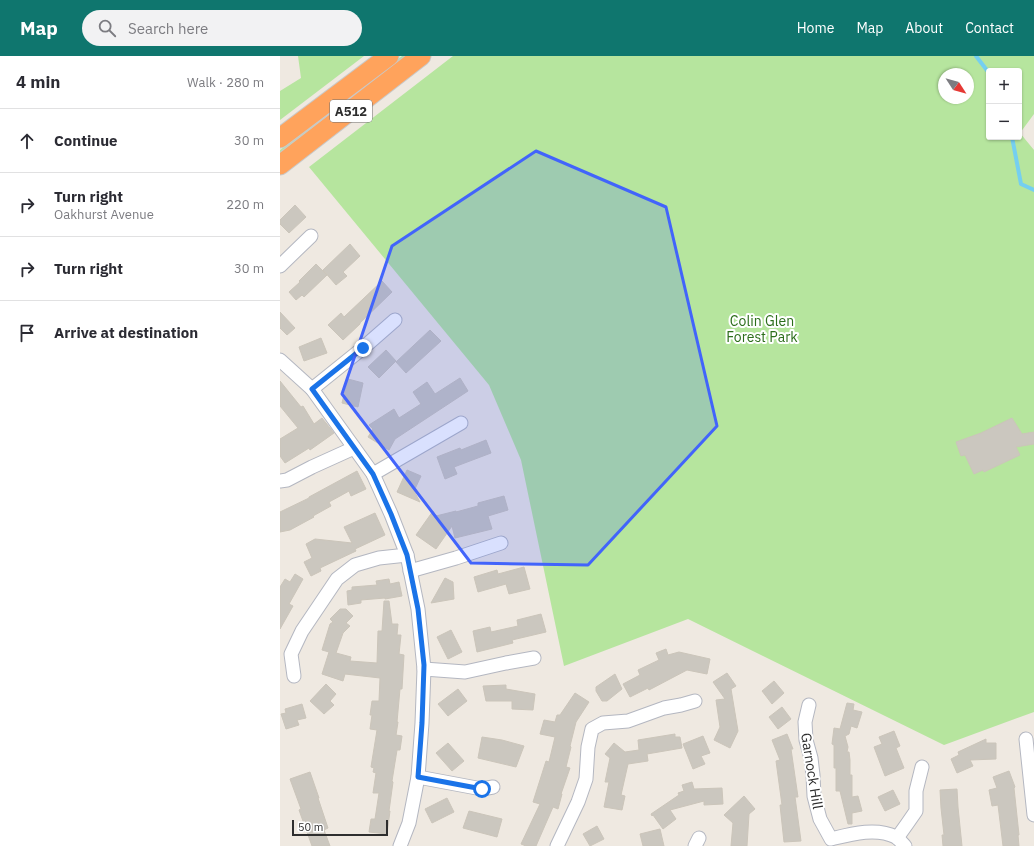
<!DOCTYPE html>
<html lang="en">
<head>
<meta charset="utf-8">
<style>
  body { margin:0; font-family:"IBM Plex Sans",sans-serif; background:#f2f2f3; color:#2b2b33 }
  .controls { position:absolute; right:12px; top:12px; display:grid; overflow:hidden; border-radius:4px; box-shadow:0 1px 3px #0004 }
  .controls button { width:36px; height:36px; display:grid; place-items:center; padding:0; border:0; border-bottom:1px solid #e1e1e2; background:#fff; color:#2b2b33; font:20px sans-serif }
  .compass { position:absolute; left:658px; top:12px; width:36px; height:36px; border-radius:50%; background:#fff; box-shadow:0 1px 3px #0004; rotate:126deg }
  .scale { position:absolute; left:12px; bottom:10px; width:96px; box-sizing:border-box; padding-left:4px; border:2px solid #2e2e2e; border-top:0; font-size:11px; line-height:14px; white-space:nowrap; color:#2e2e2e; -webkit-text-stroke:3px #fff; paint-order:stroke }
  .stop { position:absolute; width:12px; height:12px; margin:-9px; border:3px solid #1a73e8; border-radius:50%; background:#fff }
  .stop.end { background:#1a73e8; border-color:#fff; box-shadow:0 1px 4px #0008 }
  .list { margin:0; padding:0; list-style:none }
  h2 { display:flex; justify-content:space-between; align-items:center; height:52px; margin:0; padding:0 16px; font-size:17px }
  h2 small { font-size:13px; font-weight:400; color:#7c7c81 }
  .list li { display:grid; grid-template-columns:26px 1fr auto; gap:12px; align-items:center; box-sizing:border-box; height:64px; padding:0 16px; border-top:1px solid #e1e1e2 }
  .list b { display:block; font-size:15px; white-space:nowrap }
  .list p { margin:0; font-size:13px; white-space:nowrap; color:#7c7c81 }
  .list em { font-size:13px; font-style:normal; color:#7c7c81 }
  .icon { flex:none; width:22px; height:22px; fill:none; stroke:currentColor; stroke-width:2; stroke-linecap:round; stroke-linejoin:round }
  .map { position:relative; flex:none; width:754px; height:790px; overflow:hidden }
  header { display:flex; align-items:center; gap:24px; box-sizing:border-box; height:56px; padding:0 20px; background:#0f766e; color:#fff }
  header strong { font-size:19px }
  nav { display:flex; gap:22px; margin-inline-start:auto; font-size:14px }
  .search { width:280px; height:36px; background:#f2f2f3; display:flex; align-items:center; gap:10px; box-sizing:border-box; padding:0 14px; border-radius:22px; color:#7c7c81; font-size:15px }
  main { display:flex }
  aside { flex:1; background:#fff }
  .map>svg:first-child { display:block }
  .green { fill:#b6e59e; fill-rule:evenodd }
  .lines { fill:none; stroke-linecap:round; stroke-linejoin:round }
  .stream { stroke:#75cff0; stroke-width:4 }
  .building { fill:#cbc7bf; stroke:#cbc5ba }
  .minor-casing { stroke:#b4b7c1; stroke-width:15 }
  .highway-casing { stroke:#c9c9c9; stroke-width:21 }
  .minor { stroke:#fff; stroke-width:13 }
  .highway { stroke:#ffa35c; stroke-width:19 }
  .route { stroke:#1a73e8; stroke-width:5 }
  .marked { fill:#4264fb; fill-opacity:0.2; stroke:#4264fb; stroke-width:3; stroke-linejoin:round }
  .labels { text-anchor:middle; dominant-baseline:central; stroke-width:4; stroke-linejoin:round; paint-order:stroke }
  .shield { fill:#fff; stroke:#6d6d6d; stroke-width:1 }
  .shield-label { font-size:13px; font-weight:bold; fill:#2e2e2e }
  .park-label { font-size:14px; fill:#2c6e1b; stroke:#fff }
  .street-label { font-size:14px; fill:#2e2e2e; stroke:#fff }
</style>
</head>
<body>
<header>
<strong>Map</strong>
<div class="search"><svg class="icon" aria-label="search" viewBox="0 0 24 24"><circle cx="10" cy="10" r="6"/><path d="M15 15l6 6"/></svg>Search here</div>
<nav><a>Home</a><a>Map</a><a>About</a><a>Contact</a></nav>
</header>
<main>
<aside>
<h2>4 min<small>Walk · 280 m</small></h2>
<ul class="list">
<li><svg class="icon" aria-label="ahead" viewBox="0 0 24 24"><path d="M12 20V5M6 11l6-6 6 6"/></svg><div><b>Continue</b></div><em>30 m</em></li>
<li><svg class="icon" aria-label="right" viewBox="0 0 24 24"><path d="M7 20v-9h11M14 6l5 5-5 5"/></svg><div><b>Turn right</b><p>Oakhurst Avenue</p></div><em>220 m</em></li>
<li><svg class="icon" aria-label="right" viewBox="0 0 24 24"><path d="M7 20v-9h11M14 6l5 5-5 5"/></svg><div><b>Turn right</b></div><em>30 m</em></li>
<li><svg class="icon" aria-label="arrive" viewBox="0 0 24 24"><path d="M6 21V4h12l-3 4 3 4H6"/></svg><div><b>Arrive at destination</b></div></li>
</ul>
</aside>
<div class="map">
<svg width="754" height="790" viewBox="0 0 754 790">
  <rect width="100%" height="100%" fill="#efe9e1"/>
  <g class="green">
    <polygon points="18,0 84,0 0,64 0,35 21,22"/>
    <polygon points="122,0 134,0 0,104 0,94"/>
    <path d="M173 0H754V58L740 77 754 94V656L664 689 408 563 284 610 241 404 209 329 29 111ZM709 15H739V81H709ZM664 18H688V42H664Z"/>
  </g>
  <g class="lines">
    <g class="stream">
      <polyline points="696,0 709,17"/>
      <polyline points="732,81 741,128 754,134"/>
    </g>
  </g>
  <g class="building">
    <polygon points="15,149 26,161 9,177 0,168 0,164"/>
    <polygon points="70,188 80,200 63,216 67,220 56,229 43,214"/>
    <polygon points="36,208 47,219 24,241 22,239 16,244 9,236 20,226 19,225"/>
    <polygon points="102,225 112,236 80,267 80,268 63,284 48,269 61,257 64,261"/>
    <polygon points="0,256 15,272 7,279 0,272"/>
    <polygon points="150,274 161,285 126,317 116,306"/>
    <polygon points="41,282 47,297 24,305 19,291"/>
    <polygon points="106,294 116,305 99,322 88,311"/>
    <polygon points="180,322 188,335 115,383 109,394 88,381 93,373 89,369 114,353 119,362 141,348 133,336 147,326 155,338"/>
    <polygon points="68,323 83,327 78,351 62,347"/>
    <polygon points="0,325 21,351 23,350 34,368 42,362 54,377 30,394 29,392 5,407 0,400 0,383 18,372 0,350"/>
    <polygon points="732,362 742,378 754,376 754,388 736,391 740,399 704,416 703,414 694,418 685,399 681,400 676,386 701,377"/>
    <polygon points="206,384 211,397 174,411 177,418 165,423 157,401 180,392 181,394"/>
    <polygon points="127,414 141,420 134,435 140,446 117,436"/>
    <polygon points="77,415 86,433 71,440 69,435 60,440 49,446 51,450 33,460 34,461 10,474 0,476 0,456 29,442 29,441"/>
    <polygon points="224,440 228,454 208,460 212,473 175,482 172,470 156,493 136,479 153,455 156,460 176,455 176,456 198,450 198,447"/>
    <polygon points="95,457 105,479 75,493 76,495 40,512 41,515 31,520 24,506 32,502 26,488 35,483 72,487 64,471"/>
    <polygon points="244,511 250,533 229,538 226,528 198,536 194,521 217,514 218,518"/>
    <polygon points="15,518 23,523 9,548 13,550 0,573 0,531 5,523 10,526"/>
    <polygon points="165,522 173,526 174,543 151,547"/>
    <polygon points="109,523 110,528 119,526 122,540 105,543 105,542 81,544 81,547 68,549 67,535 72,534 72,531 97,529 96,525"/>
    <polygon points="104,545 109,545 112,568 118,568 117,579 121,579 119,598 124,599 122,633 120,633 117,666 118,666 116,679 122,680 120,694 117,694 112,725 113,726 109,755 110,755 107,778 89,776 91,763 95,763 99,737 93,737 96,717 93,716 94,712 91,711 97,674 90,673 92,659 90,659 92,645 99,645 100,622 65,618 63,625 42,618 49,596 42,594 50,568 53,566 50,563 60,553 66,553 73,560 66,567 70,570 63,577 56,597 71,601 70,605 97,607 98,575 102,575"/>
    <polygon points="261,558 266,576 232,584 233,587 197,596 193,575 210,571 211,576 238,570 237,564"/>
    <polygon points="171,574 182,596 168,603 157,581"/>
    <polygon points="386,593 388,599 399,596 430,603 427,618 407,614 369,634 368,632 350,641 343,628 360,619 358,614 379,604 376,597"/>
    <polygon points="447,617 456,630 451,633 458,675 450,692 434,684 440,671 436,644 445,643 433,626"/>
    <polygon points="335,618 342,633 327,645 322,645 316,635 316,631"/>
    <polygon points="494,625 504,637 492,648 482,635"/>
    <polygon points="46,628 56,638 50,645 54,649 44,658 30,645"/>
    <polygon points="226,629 226,633 255,638 253,654 232,653 232,645 206,645 203,630"/>
    <polygon points="178,633 187,645 168,660 158,648"/>
    <polygon points="295,637 309,646 296,666 290,690 291,691 286,711 290,712 281,738 282,738 278,753 273,751 256,790 246,790 241,788 260,748 253,746 266,705 269,706 275,681 260,678 264,664 275,666 277,659 280,659"/>
    <polygon points="567,647 574,648 573,654 582,656 577,672 571,670 569,678 565,680 568,691 567,696 569,696 570,704 570,719 572,719 572,741 578,740 582,755 572,757 572,768 568,768 560,735 556,735 556,712 554,712 554,689 552,688 554,672 560,673"/>
    <polygon points="22,648 26,662 17,664 19,669 6,673 1,658 6,657 5,653"/>
    <polygon points="502,651 511,663 498,673 489,661"/>
    <polygon points="614,675 620,690 616,692 624,712 605,720 594,691 602,688 599,681"/>
    <polygon points="395,678 395,681 400,681 402,692 367,698 368,705 348,708 341,739 345,740 342,754 324,751 329,726 325,726 330,702 325,698 334,687 345,696 359,694 358,684"/>
    <polygon points="507,678 513,693 511,693 518,741 515,741 521,785 504,786 500,749 502,749 496,705 500,704 492,684"/>
    <polygon points="423,680 430,697 421,700 425,708 413,713 403,688"/>
    <polygon points="202,681 222,684 244,690 236,711 198,702"/>
    <polygon points="706,683 706,687 716,687 716,703 690,704 693,710 677,717 671,703 679,699 678,696"/>
    <polygon points="168,687 184,705 172,715 156,697"/>
    <polygon points="729,715 735,731 734,732 739,779 738,779 739,790 723,790 718,749 712,750 709,734 717,732 713,721"/>
    <polygon points="30,716 39,742 38,742 48,772 44,774 50,790 32,790 19,754 21,753 10,723"/>
    <polygon points="412,726 414,733 442,732 443,748 424,749 424,745 390,754 396,763 383,773 373,759 372,760 371,758 399,739 398,737 404,735 402,729"/>
    <polygon points="677,733 678,751 682,790 663,790 662,779 664,779 661,752 660,734"/>
    <polygon points="613,734 620,748 605,755 598,741"/>
    <polygon points="464,740 475,753 469,758 467,790 451,790 453,767 444,759"/>
    <polygon points="167,742 174,756 152,767 145,753"/>
    <polygon points="189,755 222,763 217,781 183,772"/>
    <polygon points="317,770 324,783 310,790 303,778"/>
    <polygon points="380,773 384,790 363,790 360,778"/>
  </g>
  <g class="lines">
    <defs>
      <g id="minor">
        <polyline points="0,210 31,180"/>
        <polyline points="0,304 32,333 93,418 111,458 127,499 138,553 144,613 142,667 138,721 129,767 120,790"/>
        <polyline points="32,333 83,292 115,264"/>
        <polyline points="93,418 181,367"/>
        <polyline points="0,425 7,424 32,411 74,392"/>
        <polyline points="130,515 176,502 221,487"/>
        <polyline points="144,613 185,616 226,607 254,602"/>
        <polyline points="14,620 11,598 22,575 57,523 75,509 99,502 127,499"/>
        <path d="M529 649 525 666 526 684 531 702 533 719 534 740 540 763 551 783C571 778 596 771 616 781 619 783 622 787 625 790"/>
        <polyline points="746,683 754,759"/>
        <polyline points="138,721 202,733 213,731"/>
        <polyline points="617,782 627,768 636,755 636,735 642,711"/>
        <polyline points="277,790 298,746 306,723 308,691 312,673 323,667 348,665 384,652 401,649 415,645"/>
        <polyline points="415,790 419,782"/>
      </g>
      <g id="highway">
        <polyline points="0,82 109,0"/>
        <polyline points="0,109 141,0"/>
      </g>
    </defs>
    <use href="#minor" class="minor-casing"/>
    <use href="#highway" class="highway-casing"/>
    <use href="#minor" class="minor"/>
    <use href="#highway" class="highway"/>
  </g>
  <g class="lines">
    <polyline class="route" points="83,292 32,333 93,418 111,458 127,499 138,553 144,609 142,667 138,721 202,733"/>
  </g>
  <path class="marked" d="M256 95 386 151 437 370 308 509 191 507 62 338 112 190Z"/>
  <g class="labels">
    <rect class="shield" x="50" y="44" width="42" height="22" rx="3"/>
    <g class="shield-label">
      <text x="71" y="55">A512</text>
    </g>
    <g class="park-label">
      <text x="482" y="265">Colin Glen<tspan x="482" dy="16">Forest Park</tspan></text>
    </g>
    <g class="street-label">
      <text transform="translate(532 715) rotate(81)">Garnock Hill</text>
    </g>
  </g>
</svg>
<div class="controls">
<button>+</button>
<button>−</button>
</div>
<svg class="compass" viewBox="-18 -18 36 36"><path d="M0-13l5 13h-10z" fill="#e53935"/><path d="M0 13l5-13h-10z" fill="#7c7c81"/></svg>
<div class="scale">50 m</div>
<div class="stop" style="left:202px;top:733px"></div>
<div class="stop end" style="left:83px;top:292px"></div>
</div>
</main>
</body>
</html>
